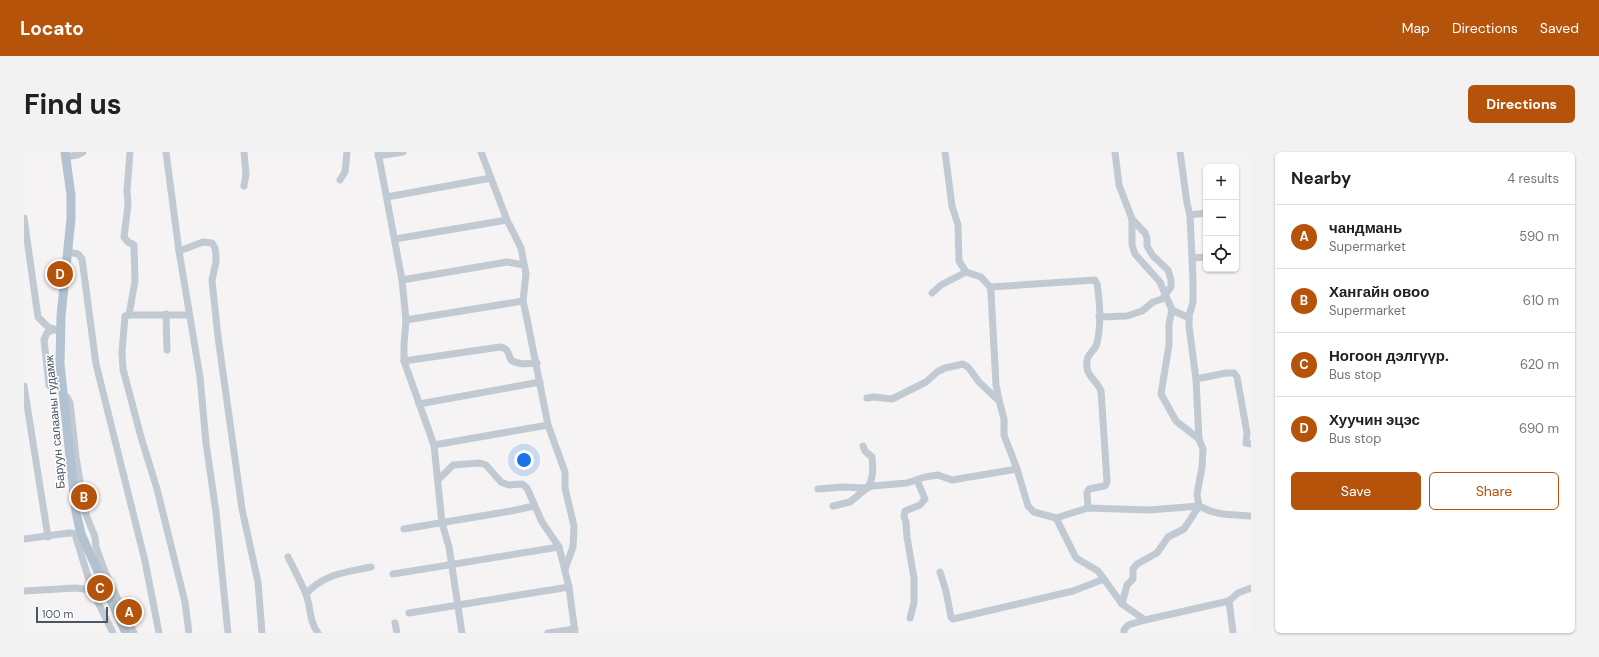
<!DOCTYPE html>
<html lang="en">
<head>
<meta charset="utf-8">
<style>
  body { margin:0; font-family:"DM Sans",sans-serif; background:#f2f2f2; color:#202124 }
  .controls { position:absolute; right:12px; top:12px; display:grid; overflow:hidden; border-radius:6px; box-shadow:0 1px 3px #0004 }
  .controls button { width:36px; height:36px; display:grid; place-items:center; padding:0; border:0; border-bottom:1px solid #e0e0e0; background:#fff; color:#202124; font:20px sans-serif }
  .scale { position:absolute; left:12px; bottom:10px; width:72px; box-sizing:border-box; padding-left:4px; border:2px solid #4a5661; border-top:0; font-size:11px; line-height:14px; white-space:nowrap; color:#4a5661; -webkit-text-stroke:3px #fff; paint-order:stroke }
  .you { position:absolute; left:500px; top:308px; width:14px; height:14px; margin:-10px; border:3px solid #fff; border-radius:50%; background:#1a73e8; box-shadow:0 0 0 6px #1a73e833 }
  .badge { display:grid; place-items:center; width:26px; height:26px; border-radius:50%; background:#b45309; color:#fff; font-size:13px; font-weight:700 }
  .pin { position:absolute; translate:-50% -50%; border:2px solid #fff; box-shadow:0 1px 4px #0006 }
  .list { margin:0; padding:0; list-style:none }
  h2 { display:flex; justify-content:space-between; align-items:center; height:52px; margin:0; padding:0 16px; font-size:17px }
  h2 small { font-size:13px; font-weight:400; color:#757577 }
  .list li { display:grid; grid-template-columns:26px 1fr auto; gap:12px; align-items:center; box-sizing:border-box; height:64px; padding:0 16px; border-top:1px solid #e0e0e0 }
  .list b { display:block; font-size:15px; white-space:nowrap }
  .list p { margin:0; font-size:13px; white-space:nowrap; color:#757577 }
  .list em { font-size:13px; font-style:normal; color:#757577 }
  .actions { display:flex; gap:8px; padding:12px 16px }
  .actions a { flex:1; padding:9px 0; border:1px solid #b45309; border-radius:6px; text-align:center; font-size:14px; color:#b45309 }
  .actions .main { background:#b45309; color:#fff }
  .icon { flex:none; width:22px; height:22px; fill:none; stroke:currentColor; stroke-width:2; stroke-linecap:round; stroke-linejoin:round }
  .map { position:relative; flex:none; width:1227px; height:481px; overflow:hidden; border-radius:6px }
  header { display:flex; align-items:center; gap:24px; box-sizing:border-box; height:56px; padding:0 20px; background:#b45309; color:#fff }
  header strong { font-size:19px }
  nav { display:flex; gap:22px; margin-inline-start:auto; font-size:14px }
  .intro { display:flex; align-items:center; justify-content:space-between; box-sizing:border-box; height:96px; padding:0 24px }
  h1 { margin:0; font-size:28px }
  .button { padding:10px 18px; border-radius:6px; background:#b45309; color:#fff; font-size:14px; font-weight:700 }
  main { display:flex; gap:24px; padding:0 24px }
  aside { flex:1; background:#fff; border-radius:6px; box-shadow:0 1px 3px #0004 }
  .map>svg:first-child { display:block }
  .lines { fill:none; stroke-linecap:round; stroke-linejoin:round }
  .minor { stroke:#c1cad2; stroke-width:7 }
  .major { stroke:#b3c2d1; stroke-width:9 }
  .labels { text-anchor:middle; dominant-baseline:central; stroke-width:3; stroke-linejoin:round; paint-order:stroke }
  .street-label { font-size:12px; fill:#4a5661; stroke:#fff }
</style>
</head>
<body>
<header>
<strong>Locato</strong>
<nav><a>Map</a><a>Directions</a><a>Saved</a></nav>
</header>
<div class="intro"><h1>Find us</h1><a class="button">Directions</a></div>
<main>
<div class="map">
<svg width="1227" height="481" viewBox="0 0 1227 481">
  <rect width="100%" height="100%" fill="#f5f3f3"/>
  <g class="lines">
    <g class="minor">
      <polyline points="142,0 155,99 176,225 182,291 192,360 204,481"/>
      <polyline points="220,0 222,22 220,34"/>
      <polyline points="354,0 378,128 382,168 380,193 380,209 410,293 418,371 425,395 438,481"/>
      <polyline points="457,0 483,68 497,96 502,122 499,149 503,167 524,273 541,320 541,336 550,374 549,395 541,417"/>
      <polyline points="921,0 928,54 934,73 935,109 942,120 957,125 966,135 967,140 972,233 975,248 980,267 980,283 993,317 1004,354 1010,360 1032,366 1052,406 1074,419 1098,452 1121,468 1104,473 1100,478 1100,481"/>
      <polyline points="1091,0 1095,33 1108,67 1108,93 1111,102 1136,130 1148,158 1165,166"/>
      <polyline points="1156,0 1163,51 1166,63 1169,129 1169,150 1165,164 1165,174 1172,227 1175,287 1179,297 1178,315 1173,342 1175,354"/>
      <polyline points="354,4 379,0"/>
      <polyline points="41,5 53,3 59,0"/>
      <polyline points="316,28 321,20 323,0"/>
      <polyline points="363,45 467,26"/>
      <polyline points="1166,63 1182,61"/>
      <polyline points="0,66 14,165 24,175 36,180"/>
      <polyline points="371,87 483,68"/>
      <polyline points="155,99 179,90 188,91 191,96 192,103 192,110 188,128 194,185 218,357 234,430 238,481"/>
      <polyline points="44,100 54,102 58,107 72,212 121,409 135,481"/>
      <polyline points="1169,106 1182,105"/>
      <polyline points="378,128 483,110 500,113"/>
      <path d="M966 135 1071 128 1073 132C1076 150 1077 173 1073 191 1071 201 1061 200 1063 216 1064 225 1074 230 1077 239L1083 329 1082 333 1080 334 1065 337 1063 341 1064 356"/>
      <polyline points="908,141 917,133 942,120"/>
      <polyline points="1148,158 1145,172 1145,193 1137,242 1152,269 1175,287"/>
      <polyline points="142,162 143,198"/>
      <polyline points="105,163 111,129 110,93 104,90 100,85 104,53 103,39 106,0"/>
      <polyline points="165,163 105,163 101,164 98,200 99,217 117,285 133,337 161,450 165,481"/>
      <polyline points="1075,165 1103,164 1118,159 1129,150 1138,147 1147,135 1147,128 1144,118 1129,104 1123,94 1123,86 1121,81 1108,67"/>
      <polyline points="382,168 499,149"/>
      <path d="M380 209 476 195C484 196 484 201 487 208 495 213 503 212 513 211"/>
      <polyline points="1172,227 1202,221 1210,221 1213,225 1223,281 1222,291 1227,292"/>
      <polyline points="25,233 20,188 23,181 30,177"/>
      <polyline points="0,234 24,385"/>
      <polyline points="38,242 43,245 46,251 52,305 61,360 71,385 72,395 81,420 110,481"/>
      <polyline points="843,246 850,245 868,247 902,230 913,220 921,216 939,212 944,215 955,230 974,248"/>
      <polyline points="395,252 516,230"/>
      <polyline points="410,293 524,273"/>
      <polyline points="414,328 429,313 456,311 462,313 477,330 485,333 498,332 503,336 518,370 535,395 545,435 551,481"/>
      <path d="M794 337 818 335 843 336C850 327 849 316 848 305L841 299 839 294"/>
      <polyline points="809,354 826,350 843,336 848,334 883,331 901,325 914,323 928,328 993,317"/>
      <polyline points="1032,366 1064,356 1125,358 1175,354 1186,359 1198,362 1227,364"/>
      <polyline points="380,377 487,359 510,354"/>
      <polyline points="51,382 68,438"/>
      <polyline points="0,387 45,381 55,382"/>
      <path d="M264 405C270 417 277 430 282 442 287 456 285 469 294 481"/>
      <polyline points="916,420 922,439 927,465 929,467 1049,439 1080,427"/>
      <polyline points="369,422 535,395"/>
      <polyline points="0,439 52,436 68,438 89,481"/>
      <path d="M282 442C299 422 323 420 347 415"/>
      <polyline points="1205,449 1209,481"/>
      <polyline points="1098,452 1103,433 1109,427 1109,417 1113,412 1133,401 1144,385 1160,377 1175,354"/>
      <polyline points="385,461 545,435"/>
      <polyline points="886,466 890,451 890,426 883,385 882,370 880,365 881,359 896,353 901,347 893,328"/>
      <polyline points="1121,468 1205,449 1214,441 1227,436"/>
      <polyline points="371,471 373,481"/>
      <polyline points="524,481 551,477"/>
    </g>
    <polyline class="major" points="41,0 47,43 47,67 37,164 36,212 52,360 57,382 102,481"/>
  </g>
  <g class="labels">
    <g class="street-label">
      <text transform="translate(31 270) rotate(-95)">Баруун салааны гудамж</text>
    </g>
  </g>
</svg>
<div class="controls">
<button>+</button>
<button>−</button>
<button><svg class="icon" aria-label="locate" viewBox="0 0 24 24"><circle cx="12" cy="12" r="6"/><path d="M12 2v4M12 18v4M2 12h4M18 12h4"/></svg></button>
</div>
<div class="scale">100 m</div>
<div class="you"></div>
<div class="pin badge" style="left:105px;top:460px">A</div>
<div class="pin badge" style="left:60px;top:345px">B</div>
<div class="pin badge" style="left:76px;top:436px">C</div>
<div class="pin badge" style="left:36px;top:122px">D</div>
</div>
<aside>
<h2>Nearby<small>4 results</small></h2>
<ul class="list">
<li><span class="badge">A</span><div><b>чандмань</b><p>Supermarket</p></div><em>590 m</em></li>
<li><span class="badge">B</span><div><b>Хангайн овоо</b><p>Supermarket</p></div><em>610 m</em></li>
<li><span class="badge">C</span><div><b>Ногоон дэлгүүр.</b><p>Bus stop</p></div><em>620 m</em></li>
<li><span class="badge">D</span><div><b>Хуучин эцэс</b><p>Bus stop</p></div><em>690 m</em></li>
</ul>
<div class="actions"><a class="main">Save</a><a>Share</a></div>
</aside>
</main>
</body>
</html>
